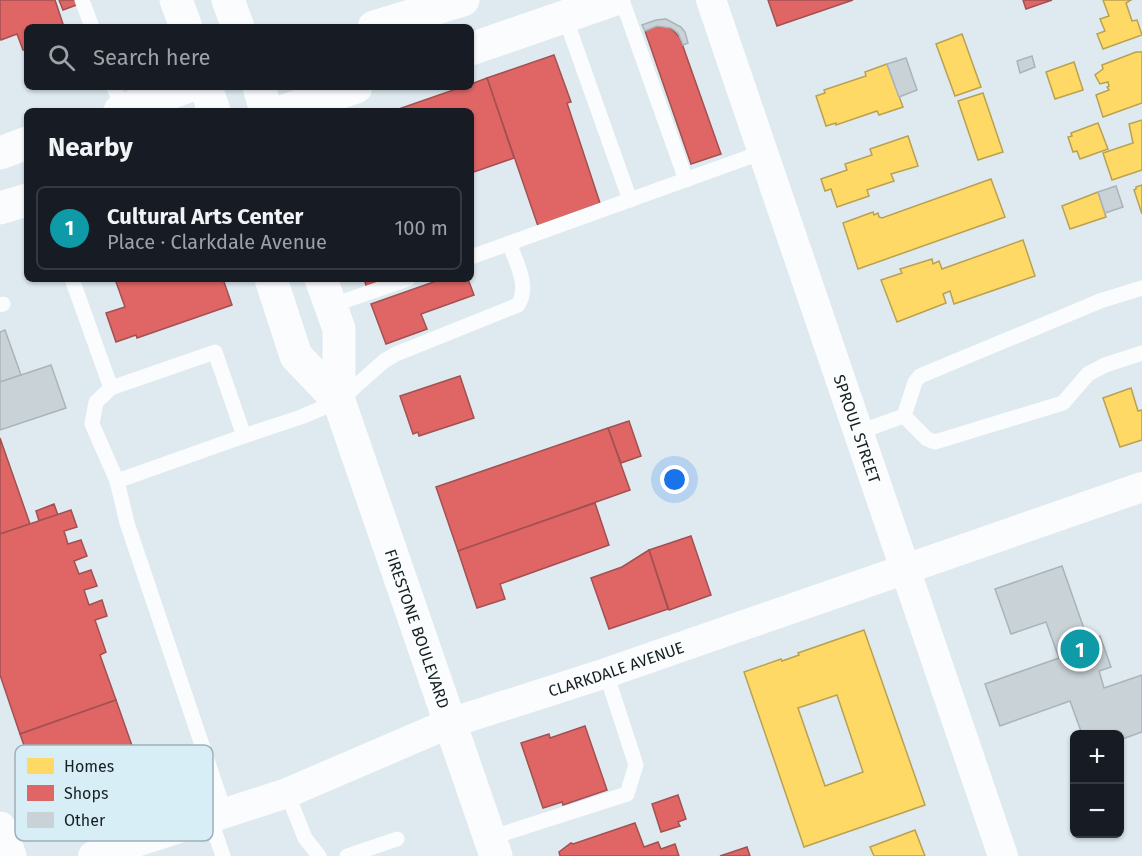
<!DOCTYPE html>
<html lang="en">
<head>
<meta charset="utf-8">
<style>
  body { margin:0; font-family:"Fira Sans",sans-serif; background:#242831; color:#f1f3f6 }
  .controls { position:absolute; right:18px; bottom:18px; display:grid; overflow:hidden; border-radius:9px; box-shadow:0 2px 4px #0004 }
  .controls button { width:54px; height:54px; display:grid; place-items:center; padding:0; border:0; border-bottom:2px solid #363941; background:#171b24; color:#f1f3f6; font:30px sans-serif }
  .you { position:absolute; left:675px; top:480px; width:21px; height:21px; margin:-15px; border:4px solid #fff; border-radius:50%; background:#1a73e8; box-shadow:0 0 0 9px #1a73e833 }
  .badge { display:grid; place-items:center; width:39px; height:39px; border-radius:50%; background:#0f766e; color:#fff; font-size:20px; font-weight:700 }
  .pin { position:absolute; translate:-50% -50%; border:3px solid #fff; box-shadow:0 2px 6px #0006 }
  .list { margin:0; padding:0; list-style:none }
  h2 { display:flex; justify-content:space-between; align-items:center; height:78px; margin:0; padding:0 24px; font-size:26px }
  h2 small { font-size:20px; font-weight:400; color:#9ea1a6 }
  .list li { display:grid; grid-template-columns:39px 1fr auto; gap:18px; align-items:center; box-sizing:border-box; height:84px; margin:0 12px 12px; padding:0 12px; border:2px solid #363941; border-radius:9px }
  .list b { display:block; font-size:22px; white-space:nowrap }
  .list p { margin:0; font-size:20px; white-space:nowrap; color:#9ea1a6 }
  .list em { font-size:20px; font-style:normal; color:#9ea1a6 }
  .icon { flex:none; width:33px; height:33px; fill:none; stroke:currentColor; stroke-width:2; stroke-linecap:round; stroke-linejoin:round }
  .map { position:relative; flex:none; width:1142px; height:856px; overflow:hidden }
  .search { position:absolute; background:#171b24; box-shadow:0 2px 4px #0004; left:24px; top:24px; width:450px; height:66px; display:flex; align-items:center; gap:15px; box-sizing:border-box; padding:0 21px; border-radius:9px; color:#9ea1a6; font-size:22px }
  .panel { position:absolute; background:#171b24; box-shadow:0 2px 4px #0004; left:24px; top:108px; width:450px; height:174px; border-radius:9px }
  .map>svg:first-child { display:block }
  .homes { fill:#ffd966; stroke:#b9a151; stroke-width:1.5; fill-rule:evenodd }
  .shops { fill:#e06666; stroke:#a35051; stroke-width:1.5 }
  .building { fill:#c9d2d7; stroke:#aab4b8; stroke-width:1.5 }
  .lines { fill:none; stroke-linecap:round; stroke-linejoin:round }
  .lane { stroke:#fafcfd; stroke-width:15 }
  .street { stroke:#fafcfd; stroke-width:30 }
  .secondary { stroke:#fafcfd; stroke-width:33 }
  .primary { stroke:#fafcfd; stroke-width:33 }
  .labels { text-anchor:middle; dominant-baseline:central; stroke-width:6; stroke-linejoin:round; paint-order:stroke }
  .street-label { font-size:16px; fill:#151e21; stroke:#d7eef7 }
  .key { fill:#d7eef7; stroke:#9db0b7; stroke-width:1.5 }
  .key-label { font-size:16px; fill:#151e21 }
</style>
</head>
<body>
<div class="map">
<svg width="1142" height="856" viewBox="0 0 1142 856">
  <rect width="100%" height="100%" fill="#deeaf0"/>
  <g class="homes">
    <polygon points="1103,0 1131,0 1126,3 1132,21 1137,20 1142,35 1103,49 1097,34 1105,31 1100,19 1109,16"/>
    <polygon points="962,34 981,87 955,96 936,44"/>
    <polygon points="1136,52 1142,52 1142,103 1103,117 1096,95 1109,90 1107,87 1109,86 1108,82 1100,84 1095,75 1103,69 1102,65"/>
    <polygon points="1074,62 1083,90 1055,99 1046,72"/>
    <polygon points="887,64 903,107 879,115 877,111 836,125 836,123 826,126 816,96 825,93 824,90 866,76 865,72"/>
    <polygon points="983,93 1003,152 978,160 958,101"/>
    <polygon points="1142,120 1142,170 1112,180 1103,153 1133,143 1129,124"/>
    <polygon points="1098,123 1108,149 1080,159 1077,151 1073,152 1068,137 1072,136 1071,133"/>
    <polygon points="908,136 918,166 891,174 894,181 867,190 869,196 837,207 831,189 825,191 821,179 847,170 845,164 872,155 870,149"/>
    <polygon points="991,179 1005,217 858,269 843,223 873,212 874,215 878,213 879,217 882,218"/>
    <polygon points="1142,185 1142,214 1134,190 1136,189 1136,187"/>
    <polygon points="1098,192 1106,217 1070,229 1062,206"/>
    <polygon points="1023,240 1035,276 954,304 950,291 943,294 946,303 897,322 881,280 902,273 900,269 932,259 933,264 939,261 942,269"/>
    <polygon points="1131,388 1138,411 1142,410 1142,440 1120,447 1103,398"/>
    <path d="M864 630 925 805 804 847 744 672 781 659 782 661 799 655 798 653ZM837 695 863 772 825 786 798 708Z"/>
    <polygon points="915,830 925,856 874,856 870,847"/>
  </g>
  <g class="shops">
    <polygon points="0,0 55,0 64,27 27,27 27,49 23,50 17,34 1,40 0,37"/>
    <polygon points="59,0 90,0 63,10"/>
    <polygon points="768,0 853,0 777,26"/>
    <polygon points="1023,0 1052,0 1026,9"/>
    <polygon points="657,26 671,28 680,38 721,154 691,164 645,31"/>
    <polygon points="554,55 571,102 567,103 600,203 538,226 487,78"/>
    <polygon points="487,78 514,158 471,173 471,111 393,111 462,87 471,87 471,84"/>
    <polygon points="115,279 223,279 232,305 137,338 136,335 116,342 106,313 125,307"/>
    <polygon points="364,279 393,279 367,288"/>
    <polygon points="442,279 468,279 474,295 421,314 427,329 386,344 371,304"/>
    <polygon points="460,376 474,418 419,436 418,432 413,434 400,396"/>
    <polygon points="629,421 641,456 621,463 608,428"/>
    <polygon points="608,428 630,490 458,551 436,487"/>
    <polygon points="0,438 30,524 0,534"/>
    <polygon points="595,503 609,545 500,584 505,599 477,608 458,551"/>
    <polygon points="54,504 58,515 39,521 36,511"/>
    <polygon points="71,510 77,527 64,531 68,544 81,540 87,556 74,561 79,574 91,570 97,586 84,590 89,605 102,600 107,616 95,620 106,652 100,655 116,700 20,734 0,675 0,534"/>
    <polygon points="691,536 711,595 669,610 649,550"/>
    <polygon points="649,550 668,609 609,629 591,578 622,567"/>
    <polygon points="116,700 136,757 40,791 20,734"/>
    <polygon points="585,726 607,790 563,805 562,802 543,808 521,743 549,734 550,738"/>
    <polygon points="678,795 686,819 678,822 680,826 661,832 652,804"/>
    <polygon points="635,823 644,847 658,842 661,849 675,844 679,856 560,856 559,852 571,843 573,844"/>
    <polygon points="747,847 750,856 720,856"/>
  </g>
  <g class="building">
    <polygon points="666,19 681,27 685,32 688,43 683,45 678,33 671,28 657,26 645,31 642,25 656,20"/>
    <polygon points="1032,56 1035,67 1020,73 1017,61"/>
    <polygon points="906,58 917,90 899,97 887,64"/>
    <polygon points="1116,186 1123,207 1105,213 1098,192"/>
    <polygon points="5,330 21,375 0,382 0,332"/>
    <polygon points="51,365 66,408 0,430 0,382"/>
    <polygon points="1062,566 1088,640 1100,636 1111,667 1099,671 1104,688 1142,675 1142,732 1120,740 1120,734 1082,734 1070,701 1000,726 985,684 1059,658 1046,622 1011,634 995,589"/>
  </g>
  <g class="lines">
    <g class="lane">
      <polyline points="82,0 92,27"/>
      <polyline points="622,0 686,180"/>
      <polyline points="565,17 630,200"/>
      <polyline points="114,87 123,110"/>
      <polyline points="471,257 763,152"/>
      <polyline points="72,279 111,388"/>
      <polyline points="1142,288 1100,301 920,376 915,382 904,416 927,439 935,442 1063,403 1088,374 1105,365 1142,353"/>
      <polyline points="0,305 3,304"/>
      <polyline points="330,306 408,279"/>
      <polyline points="859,432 904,416"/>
      <path d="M244 436 301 417 339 401 384 361 396 354 518 305C530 286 516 262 509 243"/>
      <polyline points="117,481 244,436 215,352 111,388 96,402 92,424 117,481 127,523 225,813"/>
      <polyline points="287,793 305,838 319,856"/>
      <polyline points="210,818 223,856"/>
      <polyline points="490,838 627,794 636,765 606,673"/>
      <polyline points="347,856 397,839"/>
    </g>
    <g class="street">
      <path id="s1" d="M711 0 1003 856"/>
      <path id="s2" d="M93 856 287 793 450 723 606 673 1142 487"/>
    </g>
    <g class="secondary">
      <polyline points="259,87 266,111"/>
      <polyline points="120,111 186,87"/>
      <polyline points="0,153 27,143"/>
      <polyline points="0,208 27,200"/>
      <polyline points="271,279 296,356 339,401"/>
      <path id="s3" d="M321 279 339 329V401L496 856"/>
      <polyline points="0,828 10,856"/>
    </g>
    <g class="primary">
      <polyline points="176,0 186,27"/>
      <polyline points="228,0 238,27"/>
      <polyline points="374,27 463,0"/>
      <polyline points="471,49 613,0"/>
      <polyline points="206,87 214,111"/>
      <polyline points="284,111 356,87"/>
    </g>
  </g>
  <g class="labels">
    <g class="street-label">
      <text stroke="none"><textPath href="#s1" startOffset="453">SPROUL STREET</textPath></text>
      <text stroke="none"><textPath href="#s3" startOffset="366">FIRESTONE BOULEVARD</textPath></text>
      <text stroke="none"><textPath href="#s2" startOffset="556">CLARKDALE AVENUE</textPath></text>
    </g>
  </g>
  <rect x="15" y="745" width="198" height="96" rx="9" class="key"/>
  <rect x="27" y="758" width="27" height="16" fill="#ffd966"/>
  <rect x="27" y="785" width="27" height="16" fill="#e06666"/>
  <rect x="27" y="812" width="27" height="16" fill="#c9d2d7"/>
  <g class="key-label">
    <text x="64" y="772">Homes</text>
    <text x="64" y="799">Shops</text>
    <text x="64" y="826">Other</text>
  </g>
</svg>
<div class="controls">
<button>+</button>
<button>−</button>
</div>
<div class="you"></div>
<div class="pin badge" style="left:1080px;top:649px;background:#0f9aa8">1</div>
<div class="search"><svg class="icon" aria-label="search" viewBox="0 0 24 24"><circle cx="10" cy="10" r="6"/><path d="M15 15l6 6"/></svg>Search here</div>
<section class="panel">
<h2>Nearby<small></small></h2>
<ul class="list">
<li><span class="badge" style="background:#0f9aa8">1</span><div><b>Cultural Arts Center</b><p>Place · Clarkdale Avenue</p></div><em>100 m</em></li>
</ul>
</section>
</div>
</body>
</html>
